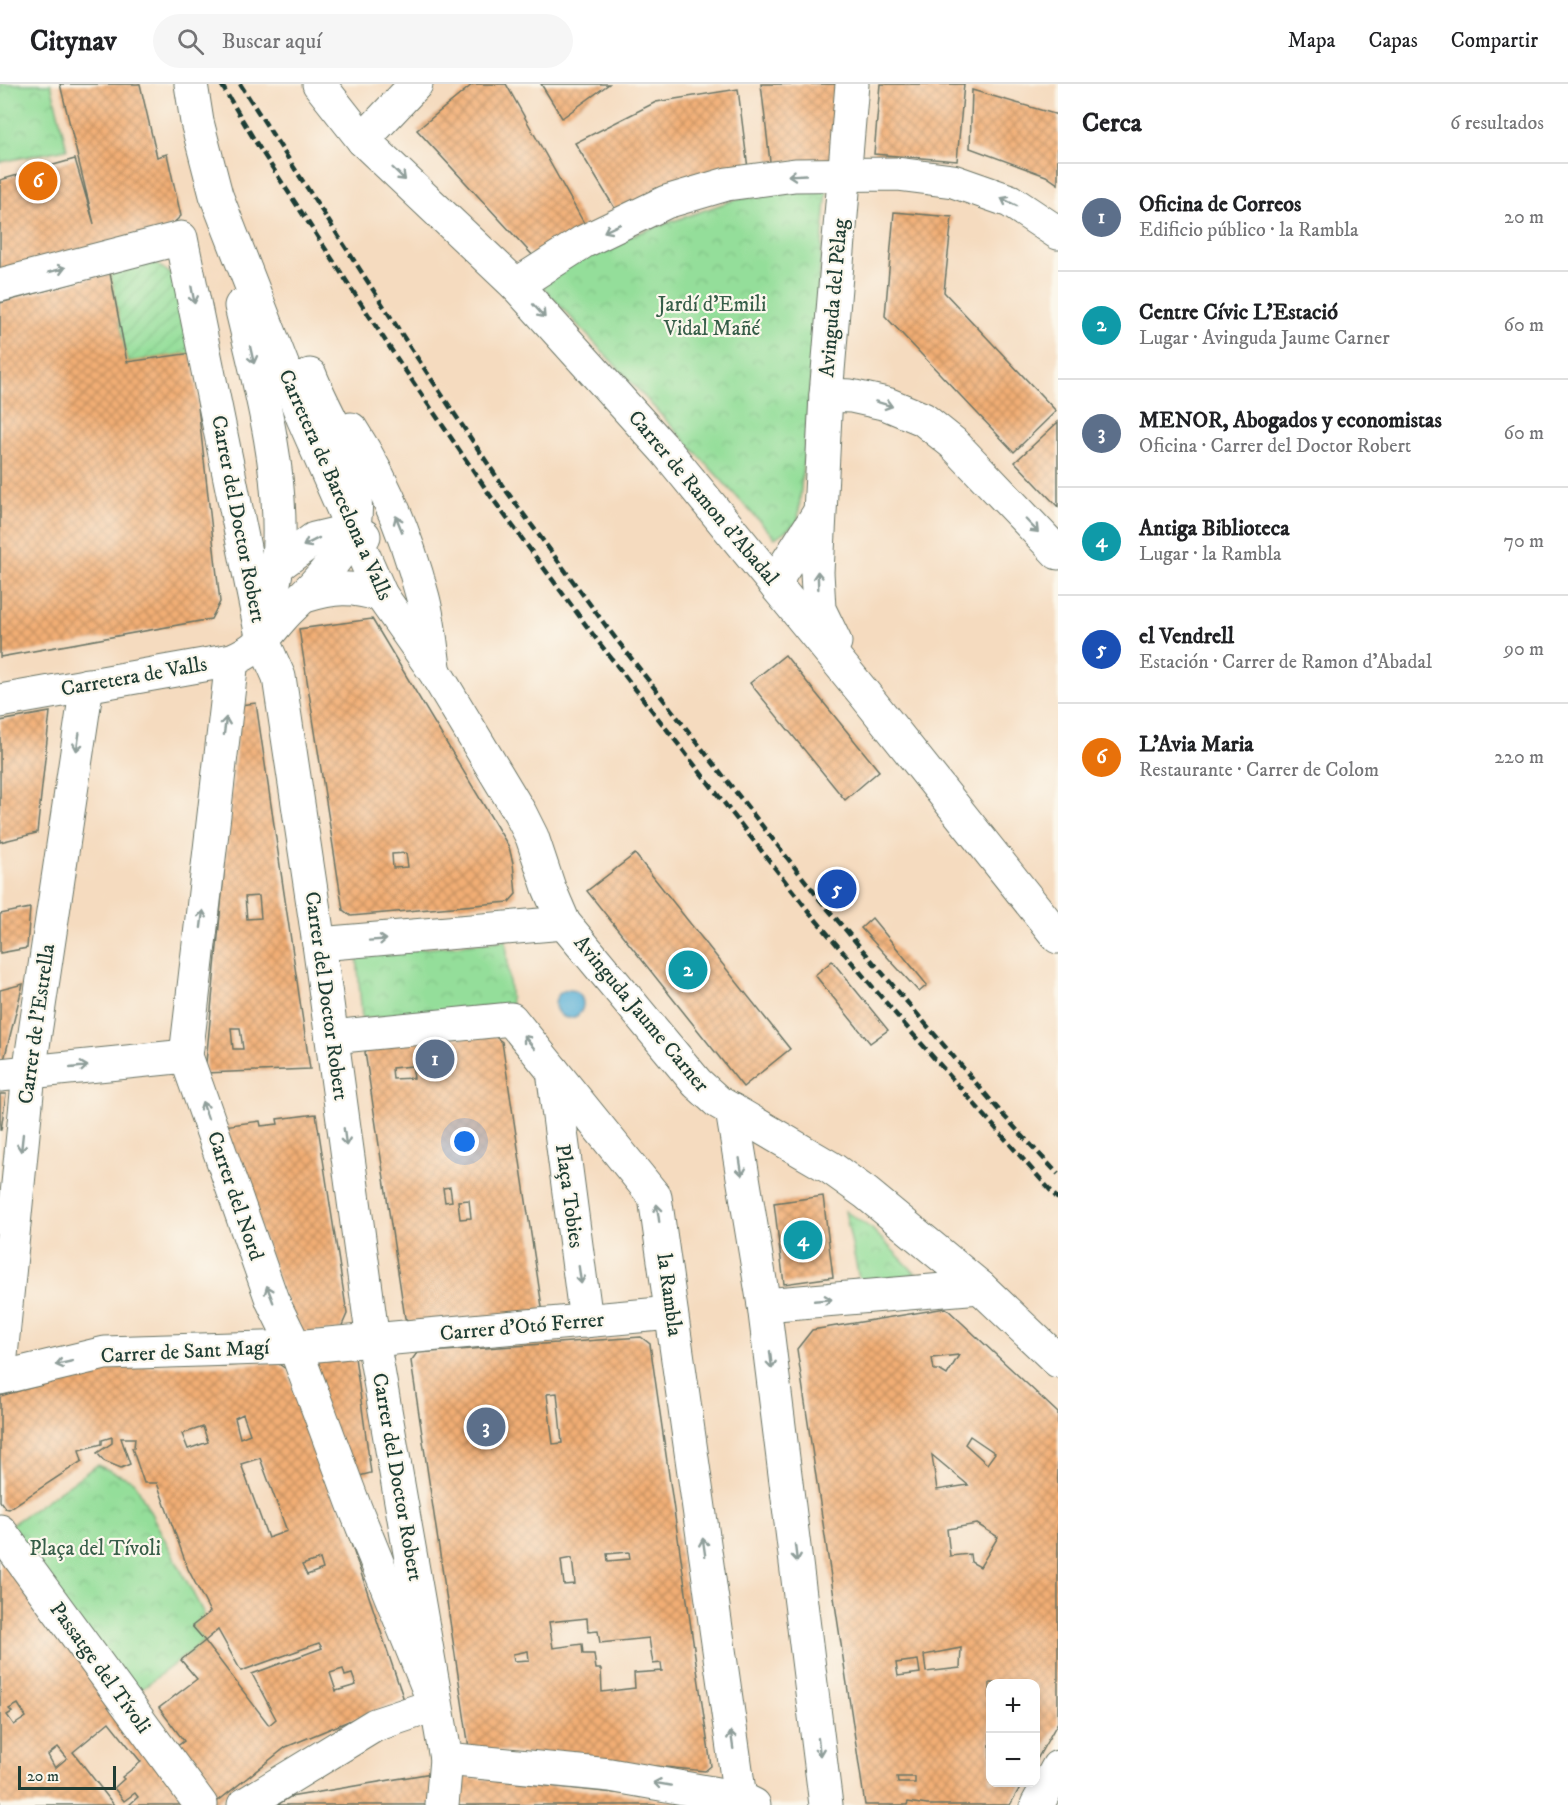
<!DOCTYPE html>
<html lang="es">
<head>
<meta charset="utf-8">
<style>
  body { margin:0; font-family:"IM FELL DW Pica",serif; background:#f6f6f6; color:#202124 }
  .controls { position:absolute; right:18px; bottom:18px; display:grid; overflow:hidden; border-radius:12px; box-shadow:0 3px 9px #0003 }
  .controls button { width:54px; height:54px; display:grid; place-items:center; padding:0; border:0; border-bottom:2px solid #e0e0e0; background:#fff; color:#202124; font:30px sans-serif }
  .scale { position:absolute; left:18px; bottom:15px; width:98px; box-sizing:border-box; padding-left:6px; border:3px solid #1f3d34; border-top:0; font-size:16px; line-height:21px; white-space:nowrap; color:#1f3d34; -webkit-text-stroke:4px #fbf7ec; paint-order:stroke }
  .you { position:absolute; left:465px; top:1058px; width:21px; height:21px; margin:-15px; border:4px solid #fff; border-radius:50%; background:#1a73e8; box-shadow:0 0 0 9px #1a73e833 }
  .badge { display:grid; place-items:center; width:39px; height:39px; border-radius:50%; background:#1a73e8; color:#fff; font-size:20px; font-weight:700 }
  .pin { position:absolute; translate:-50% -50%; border:3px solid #fff; box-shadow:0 2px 6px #0006 }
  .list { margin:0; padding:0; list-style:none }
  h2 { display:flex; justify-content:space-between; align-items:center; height:78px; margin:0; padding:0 24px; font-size:26px }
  h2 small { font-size:20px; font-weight:400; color:#757577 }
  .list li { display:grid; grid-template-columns:39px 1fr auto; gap:18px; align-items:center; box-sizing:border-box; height:108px; padding:0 24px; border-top:2px solid #e0e0e0 }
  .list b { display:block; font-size:22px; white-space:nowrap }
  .list p { margin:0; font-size:20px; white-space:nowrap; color:#757577 }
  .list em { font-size:20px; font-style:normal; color:#757577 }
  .icon { flex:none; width:33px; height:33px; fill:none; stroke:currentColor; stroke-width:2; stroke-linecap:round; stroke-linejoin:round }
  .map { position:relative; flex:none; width:1058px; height:1721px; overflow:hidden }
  header { display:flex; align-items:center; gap:36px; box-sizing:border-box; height:84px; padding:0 30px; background:#fff; border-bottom:2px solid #e0e0e0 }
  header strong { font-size:28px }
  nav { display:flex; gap:33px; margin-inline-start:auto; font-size:21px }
  .search { width:420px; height:54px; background:#f6f6f6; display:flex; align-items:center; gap:15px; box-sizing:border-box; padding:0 21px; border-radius:33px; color:#757577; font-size:22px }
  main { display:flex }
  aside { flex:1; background:#fff }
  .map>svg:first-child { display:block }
  .park { fill:url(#park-crowns); stroke:#5a8e67; stroke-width:1.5 }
  .garden { fill:url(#garden-furrows); stroke:#5a8e67; stroke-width:1.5 }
  .water { fill:#5ab0d6; stroke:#3c7685; stroke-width:1.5 }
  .building { fill:url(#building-cross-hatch); fill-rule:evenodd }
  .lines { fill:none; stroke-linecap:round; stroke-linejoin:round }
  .minor-casing { stroke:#6a7465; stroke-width:35 }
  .minor { stroke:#fff; stroke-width:33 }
  .rail { stroke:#1f3d34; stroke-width:4.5; stroke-dasharray:9 4.5; stroke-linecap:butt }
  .oneway { stroke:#8f9e9a }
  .labels { text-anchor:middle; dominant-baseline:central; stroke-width:4.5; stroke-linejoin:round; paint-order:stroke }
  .street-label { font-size:21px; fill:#1f3d34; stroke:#fbf7ec }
  .park-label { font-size:21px; fill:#365d48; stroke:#fbf7ec }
</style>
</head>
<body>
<header>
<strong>Citynav</strong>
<div class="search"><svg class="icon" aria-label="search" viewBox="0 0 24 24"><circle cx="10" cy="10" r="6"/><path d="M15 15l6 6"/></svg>Buscar aquí</div>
<nav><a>Mapa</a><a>Capas</a><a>Compartir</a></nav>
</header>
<main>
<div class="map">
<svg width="1058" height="1721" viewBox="0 0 1058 1721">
  <defs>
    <pattern id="park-crowns" width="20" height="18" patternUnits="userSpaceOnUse" patternTransform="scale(1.5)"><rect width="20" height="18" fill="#94de9a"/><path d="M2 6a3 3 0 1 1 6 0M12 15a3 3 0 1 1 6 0" fill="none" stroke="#7fbf85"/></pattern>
    <pattern id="garden-furrows" width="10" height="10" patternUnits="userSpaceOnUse" patternTransform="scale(1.5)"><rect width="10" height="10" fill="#94de9a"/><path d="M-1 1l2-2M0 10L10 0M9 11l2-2" fill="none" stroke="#7fbf85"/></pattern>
    <pattern id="building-cross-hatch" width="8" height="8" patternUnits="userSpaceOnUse" patternTransform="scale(1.5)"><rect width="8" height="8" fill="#f2ae74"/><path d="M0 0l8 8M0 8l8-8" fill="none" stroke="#c38f60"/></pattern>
  </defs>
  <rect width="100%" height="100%" fill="#fbf7ec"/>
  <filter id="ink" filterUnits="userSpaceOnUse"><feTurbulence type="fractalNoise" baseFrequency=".0167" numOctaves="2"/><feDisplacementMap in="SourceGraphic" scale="12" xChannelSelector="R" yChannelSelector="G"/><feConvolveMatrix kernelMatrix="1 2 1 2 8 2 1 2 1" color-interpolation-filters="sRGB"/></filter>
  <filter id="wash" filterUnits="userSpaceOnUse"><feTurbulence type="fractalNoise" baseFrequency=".008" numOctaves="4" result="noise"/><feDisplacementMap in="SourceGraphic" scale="24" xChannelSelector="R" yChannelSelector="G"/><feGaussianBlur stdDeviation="1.35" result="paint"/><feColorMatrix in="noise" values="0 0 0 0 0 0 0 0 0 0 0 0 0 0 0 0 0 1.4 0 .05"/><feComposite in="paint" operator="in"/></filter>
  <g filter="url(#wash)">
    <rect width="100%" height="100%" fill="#f5dbbf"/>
    <g class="park">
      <polygon points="0,0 51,0 67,65 0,78"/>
      <polygon points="827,105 798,438 775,454 542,202 587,167 734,116 771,110"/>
      <polygon points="506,856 511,921 362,935 357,872"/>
      <polygon points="845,1127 872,1145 916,1190 860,1200"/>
      <polygon points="97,1381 134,1397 205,1532 192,1542 205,1557 125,1617 1,1448"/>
    </g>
    <polygon class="garden" points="151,176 178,195 192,269 127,278 110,189"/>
    <circle class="water" cx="569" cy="920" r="14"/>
    <g id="blocks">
      <g class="building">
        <polygon points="60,0 140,0 157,73 167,70 181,132 167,145 0,190 0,96 75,75 94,140"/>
        <polygon points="473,0 506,0 585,141 536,175 417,46"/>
        <polygon points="541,0 609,0 562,34"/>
        <polygon points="761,0 843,0 837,76 770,78"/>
        <polygon points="880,0 964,0 957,77 874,70"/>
        <polygon points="738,5 748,85 617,128 575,59 656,18"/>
        <polygon points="972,6 1058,31 1058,100 1046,92 970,64"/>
        <polygon points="894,128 952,133 944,208 1056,327 1014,368 885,232"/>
        <polygon points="110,189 127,278 192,269 220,518 211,535 0,573 0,219"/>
        <polygon points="1058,338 1058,423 1015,378"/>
        <path d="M372 535 509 763 513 779 516 810 509 818 351 832 343 826 299 545ZM406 769 408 783 393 784 392 770Z"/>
        <polygon points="785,571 879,687 845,716 750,599"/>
        <path d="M256 619 310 985 205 989 240 621ZM259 812 261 834 247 835 245 813ZM231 944H240L243 965H233Z"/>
        <polygon points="50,628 37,749 0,758 0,637"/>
        <polygon points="635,770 790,965 743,1003 587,807"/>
        <polygon points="30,824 27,864 0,869 0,830"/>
        <polygon points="872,834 927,901 919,908 861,844"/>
        <polygon points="832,877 888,946 870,959 815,891"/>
        <polygon points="23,900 3,980 0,980 0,906"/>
        <path d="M493 951 502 958 542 1223 536 1231 413 1240 405 1234 365 968 371 961ZM412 982 414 994 393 995 392 984ZM450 1103 452 1117 445 1118 443 1104ZM469 1116 471 1134 460 1135 458 1117Z"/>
        <polygon points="0,1010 6,1010 1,1046 0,1046"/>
        <polygon points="316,1030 347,1230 340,1246 305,1249 296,1244 223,1042 260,1037 261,1042 278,1040 277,1035"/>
        <polygon points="823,1112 833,1193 784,1200 774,1119"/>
        <path d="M946 1224 1058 1329V1638L1036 1677V1600L990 1599V1698H1023L1010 1721H927L908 1718 907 1721H865L797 1265 812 1246ZM959 1271 947 1291 939 1286H934L932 1274ZM970 1352 995 1369 987 1380 965 1360ZM932 1371 968 1401 937 1406ZM977 1440 998 1453 980 1483 971 1478 970 1470 950 1472 947 1445ZM961 1564 960 1584 926 1588 924 1571ZM918 1576 920 1589 898 1592 896 1579ZM897 1693H915V1699H898Z"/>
        <path d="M641 1253 650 1260 711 1682 705 1687 469 1664 411 1277 417 1269ZM557 1309 562 1359 553 1360 547 1310ZM629 1468 630 1475 608 1477 607 1470ZM572 1474 575 1500 564 1501 561 1476ZM587 1534 588 1548 598 1547 600 1559 649 1554 653 1580 661 1579 662 1587 634 1589 635 1604 602 1608 601 1585H596L594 1570H583L582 1560 553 1564 549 1538ZM528 1567 529 1576 514 1577 513 1570Z"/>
        <polygon points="355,1273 371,1389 351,1394 308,1278"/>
        <path d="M277 1279 286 1285 340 1427 403 1613 402 1615 286 1663 213 1721H129L138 1713 135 1709 124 1717 114 1704 124 1695 122 1693 141 1678 109 1638 73 1668 114 1721H0V1453L165 1671 184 1657 159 1624 197 1595 181 1576 205 1557 269 1641 276 1635 252 1590 322 1564 319 1559 241 1587 218 1546 205 1557 192 1542 210 1528 188 1485 157 1399H144L132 1364H134L135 1354H121L130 1380 121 1384 104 1377 97 1369 112 1359V1353L102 1356V1360L79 1366 82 1377 9 1425 5 1424 0 1417V1312L109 1283 225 1282ZM243 1330 250 1350 240 1354 235 1334ZM203 1343 208 1358 188 1365 182 1350ZM260 1374 287 1447 268 1454 241 1380ZM320 1475 323 1485 307 1491 302 1481ZM343 1585 345 1592 352 1590 356 1601 336 1607 330 1589ZM18 1620 26 1633 14 1641 7 1631 12 1628 9 1625ZM58 1663 67 1674 55 1684 48 1671Z"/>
        <polygon points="432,1689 432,1721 277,1721 290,1713"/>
        <polygon points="455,1692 624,1710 695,1721 451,1721"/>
      </g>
    </g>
  </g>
  <g filter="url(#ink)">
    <use href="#blocks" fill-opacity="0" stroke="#6a7465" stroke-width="1.5"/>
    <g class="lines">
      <defs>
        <g id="minor">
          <polyline points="191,0 197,38 216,111 303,334 381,511 435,588 520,729 532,753 549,804 564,839 697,999 718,1018 831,1084 866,1109 980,1203 1058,1277"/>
          <polyline points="319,0 363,56 516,201 665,366 862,607 1058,853"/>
          <polyline points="363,56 416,0"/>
          <polyline points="0,201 181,154 263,557 279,593 319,860 373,1257 446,1675 442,1721"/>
          <polyline points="516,201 583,158 666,118 727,100 795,91 897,90 953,97 1010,117 1058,149"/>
          <path d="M241 222C259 299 281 377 279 456 279 483 271 511 266 538"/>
          <polyline points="826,311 851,312 887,320 923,335 953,359 1058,469"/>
          <path d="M351 345C384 396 408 456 423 514 429 537 431 560 434 583"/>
          <polyline points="276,483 314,455 352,446 364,452"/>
          <polyline points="777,503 780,490 819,429"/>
          <path d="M305 512C334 503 351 502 381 511"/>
          <polyline points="835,558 819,525 817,488 826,311 852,0"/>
          <polyline points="232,576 186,972 272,1216 295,1263 355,1424 435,1621 375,1641 244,1721"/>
          <path d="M0 617 232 576C265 563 269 544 293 522 313 503 341 473 352 447 361 423 351 380 341 357 331 335 319 314 310 291"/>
          <polyline points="319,860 564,839"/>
          <polyline points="332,953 511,935 655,1113 740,1714"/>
          <polyline points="553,987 586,1237"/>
          <polyline points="0,991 186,972"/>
          <polyline points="732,1026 764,1221 826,1721"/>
          <polyline points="764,1221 980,1203"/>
          <polyline points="0,1282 29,989 87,601"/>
          <polyline points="0,1294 105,1269 295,1263 671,1229"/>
          <polyline points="0,1447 201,1721"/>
          <polyline points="446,1675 610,1691 740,1714 754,1721"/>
          <polyline points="1037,1721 1058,1683"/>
        </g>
      </defs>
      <use href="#minor" class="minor-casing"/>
      <use href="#minor" class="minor"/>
      <g class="rail">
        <polyline points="221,0 255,57 396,273 492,414 597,556 810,829 905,941 1058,1115"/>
        <polyline points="240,0 410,263 502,401 606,542 821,817 1004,1032 1058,1090"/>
      </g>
    </g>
    <defs><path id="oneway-shaft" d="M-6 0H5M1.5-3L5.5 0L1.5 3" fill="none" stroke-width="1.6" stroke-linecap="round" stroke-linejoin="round" transform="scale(1.5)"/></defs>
    <g class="oneway">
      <use href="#oneway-shaft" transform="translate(399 90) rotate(44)"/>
      <use href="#oneway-shaft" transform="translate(797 91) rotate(177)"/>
      <use href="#oneway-shaft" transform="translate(1009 118) rotate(-153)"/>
      <use href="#oneway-shaft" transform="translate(612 144) rotate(154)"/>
      <use href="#oneway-shaft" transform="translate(57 186) rotate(-15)"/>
      <use href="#oneway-shaft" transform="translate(193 211) rotate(79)"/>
      <use href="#oneway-shaft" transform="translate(539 227) rotate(48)"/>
      <use href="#oneway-shaft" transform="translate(252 271) rotate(77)"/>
      <use href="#oneway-shaft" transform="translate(884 320) rotate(17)"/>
      <use href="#oneway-shaft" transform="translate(399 440) rotate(-112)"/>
      <use href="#oneway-shaft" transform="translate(1032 442) rotate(46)"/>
      <use href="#oneway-shaft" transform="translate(311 458) rotate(153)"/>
      <use href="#oneway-shaft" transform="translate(818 496) rotate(-92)"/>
      <use href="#oneway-shaft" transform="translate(225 642) rotate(-83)"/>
      <use href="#oneway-shaft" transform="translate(78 658) rotate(99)"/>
      <use href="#oneway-shaft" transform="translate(202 835) rotate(-83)"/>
      <use href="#oneway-shaft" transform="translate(378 856) rotate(-4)"/>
      <use href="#oneway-shaft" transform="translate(529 958) rotate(-129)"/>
      <use href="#oneway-shaft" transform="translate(79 983) rotate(-6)"/>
      <use href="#oneway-shaft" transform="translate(205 1026) rotate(-109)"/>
      <use href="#oneway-shaft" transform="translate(345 1053) rotate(82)"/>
      <use href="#oneway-shaft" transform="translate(22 1059) rotate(96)"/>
      <use href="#oneway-shaft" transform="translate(741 1083) rotate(81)"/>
      <use href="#oneway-shaft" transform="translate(658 1129) rotate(-98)"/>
      <use href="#oneway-shaft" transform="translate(580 1191) rotate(82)"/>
      <use href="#oneway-shaft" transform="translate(270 1210) rotate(-111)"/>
      <use href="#oneway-shaft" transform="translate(823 1216) rotate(-5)"/>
      <use href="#oneway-shaft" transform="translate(771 1276) rotate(83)"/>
      <use href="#oneway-shaft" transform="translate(64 1279) rotate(167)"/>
      <use href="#oneway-shaft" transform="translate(704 1463) rotate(-98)"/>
      <use href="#oneway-shaft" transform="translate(796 1469) rotate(83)"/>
      <use href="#oneway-shaft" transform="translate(732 1656) rotate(-98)"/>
      <use href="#oneway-shaft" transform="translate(819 1663) rotate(83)"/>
      <use href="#oneway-shaft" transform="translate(662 1700) rotate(-170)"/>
    </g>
  </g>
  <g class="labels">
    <g class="street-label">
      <text transform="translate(834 214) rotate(-85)">Avinguda del Pèlag</text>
      <text transform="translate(335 401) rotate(66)">Carretera de Barcelona a Valls</text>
      <text transform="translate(703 414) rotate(50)">Carrer de Ramon d'Abadal</text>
      <text transform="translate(238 435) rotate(79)">Carrer del Doctor Robert</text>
      <text transform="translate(134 593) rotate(-10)">Carretera de Valls</text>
      <text transform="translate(326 912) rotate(82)">Carrer del Doctor Robert</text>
      <text transform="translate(641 930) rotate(50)">Avinguda Jaume Carner</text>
      <text transform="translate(37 940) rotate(-82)">Carrer de l'Estrella</text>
      <text transform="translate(235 1112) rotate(71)">Carrer del Nord</text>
      <text transform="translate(569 1112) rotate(82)">Plaça Tobies</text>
      <text transform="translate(669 1211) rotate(82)">la Rambla</text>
      <text transform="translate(522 1243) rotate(-5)">Carrer d'Otó Ferrer</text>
      <text transform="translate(185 1268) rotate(-3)">Carrer de Sant Magí</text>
      <text transform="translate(397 1393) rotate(80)">Carrer del Doctor Robert</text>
      <text transform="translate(100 1584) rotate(54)">Passatge del Tívoli</text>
    </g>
    <g class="park-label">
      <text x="712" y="221">Jardí d'Emili<tspan x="712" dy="24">Vidal Mañé</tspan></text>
      <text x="95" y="1465">Plaça del Tívoli</text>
    </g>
  </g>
</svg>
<div class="controls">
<button>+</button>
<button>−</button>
</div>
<div class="scale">20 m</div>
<div class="you"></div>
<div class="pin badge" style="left:435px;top:975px;background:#5c6f8a">1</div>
<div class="pin badge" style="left:688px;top:886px;background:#0f9aa8">2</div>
<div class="pin badge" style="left:486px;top:1343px;background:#5c6f8a">3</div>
<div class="pin badge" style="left:803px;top:1156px;background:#0f9aa8">4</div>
<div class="pin badge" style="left:837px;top:805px;background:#1a4fb4">5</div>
<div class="pin badge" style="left:38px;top:97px;background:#e8710a">6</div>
</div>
<aside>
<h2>Cerca<small>6 resultados</small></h2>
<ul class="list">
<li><span class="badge" style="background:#5c6f8a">1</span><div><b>Oficina de Correos</b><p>Edificio público · la Rambla</p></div><em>20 m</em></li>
<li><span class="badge" style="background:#0f9aa8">2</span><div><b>Centre Cívic L'Estació</b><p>Lugar · Avinguda Jaume Carner</p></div><em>60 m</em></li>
<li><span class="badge" style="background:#5c6f8a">3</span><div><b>MENOR, Abogados y economistas</b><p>Oficina · Carrer del Doctor Robert</p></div><em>60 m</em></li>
<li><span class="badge" style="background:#0f9aa8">4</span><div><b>Antiga Biblioteca</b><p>Lugar · la Rambla</p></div><em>70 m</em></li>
<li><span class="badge" style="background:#1a4fb4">5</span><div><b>el Vendrell</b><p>Estación · Carrer de Ramon d'Abadal</p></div><em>90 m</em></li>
<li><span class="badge" style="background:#e8710a">6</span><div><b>L'Avia Maria</b><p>Restaurante · Carrer de Colom</p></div><em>220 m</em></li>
</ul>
</aside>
</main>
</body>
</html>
